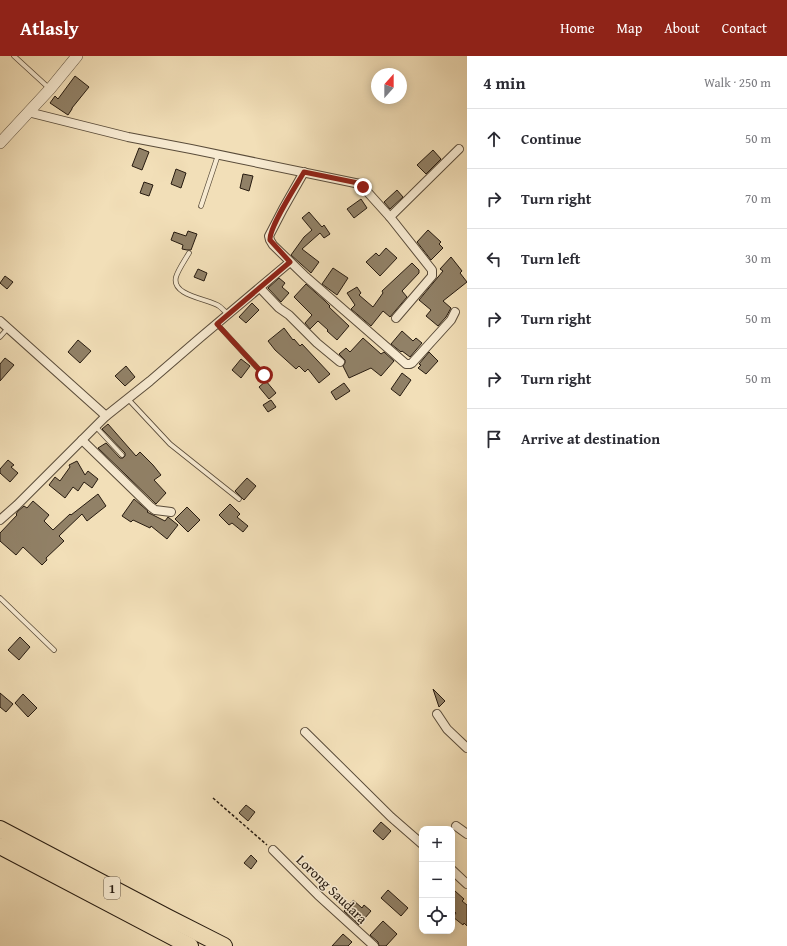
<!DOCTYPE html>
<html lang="en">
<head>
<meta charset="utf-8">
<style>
  body { margin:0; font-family:"Gentium Book Plus",serif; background:#f2f2f3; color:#2b2b33 }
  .controls { position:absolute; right:12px; bottom:12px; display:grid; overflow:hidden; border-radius:8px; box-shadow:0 2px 10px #0003 }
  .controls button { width:36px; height:36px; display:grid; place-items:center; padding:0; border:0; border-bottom:1px solid #e1e1e2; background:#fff; color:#2b2b33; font:20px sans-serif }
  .compass { position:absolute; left:371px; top:12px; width:36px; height:36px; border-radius:50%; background:#fff; box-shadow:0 2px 10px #0003; rotate:21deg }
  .stop { position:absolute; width:12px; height:12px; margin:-9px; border:3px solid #8f2418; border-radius:50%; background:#fff }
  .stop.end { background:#8f2418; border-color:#fff; box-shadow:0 1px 4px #0008 }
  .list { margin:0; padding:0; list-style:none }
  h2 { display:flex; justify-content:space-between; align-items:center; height:52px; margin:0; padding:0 16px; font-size:17px }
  h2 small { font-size:13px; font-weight:400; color:#7c7c81 }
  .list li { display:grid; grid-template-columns:26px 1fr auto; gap:12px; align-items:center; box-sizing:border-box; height:60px; padding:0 16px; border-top:1px solid #e1e1e2 }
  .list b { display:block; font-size:15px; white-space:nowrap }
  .list em { font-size:13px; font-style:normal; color:#7c7c81 }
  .icon { flex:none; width:22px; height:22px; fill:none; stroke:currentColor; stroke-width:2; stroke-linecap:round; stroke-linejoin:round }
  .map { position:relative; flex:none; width:467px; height:890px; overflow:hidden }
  header { display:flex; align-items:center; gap:24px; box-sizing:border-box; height:56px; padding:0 20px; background:#8f2418; color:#fff }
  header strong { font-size:19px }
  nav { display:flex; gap:22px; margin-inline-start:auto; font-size:14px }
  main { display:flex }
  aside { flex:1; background:#fff }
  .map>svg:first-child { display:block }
  .building { fill:#918167; stroke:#271b10 }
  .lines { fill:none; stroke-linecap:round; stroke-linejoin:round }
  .service-casing { stroke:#5a4c3a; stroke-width:5.5 }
  .minor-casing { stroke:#5a4c3a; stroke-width:10 }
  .tertiary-casing { stroke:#5a4c3a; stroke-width:12 }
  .motorway-casing { stroke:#271b10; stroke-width:18 }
  .path { stroke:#271b10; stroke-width:1.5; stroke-dasharray:3 2; stroke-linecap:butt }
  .service { stroke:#f7ead1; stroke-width:4 }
  .minor { stroke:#f7ead1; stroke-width:8 }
  .tertiary { stroke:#f7ead1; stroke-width:11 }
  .motorway { stroke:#f2dfb8; stroke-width:16 }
  .route { stroke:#8f2418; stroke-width:5 }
  .labels { text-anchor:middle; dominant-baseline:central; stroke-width:3; stroke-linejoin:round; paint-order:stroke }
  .shield { fill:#f7ead1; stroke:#65594a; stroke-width:1 }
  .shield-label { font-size:13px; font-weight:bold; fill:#271b10 }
  .street-label { font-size:14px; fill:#271b10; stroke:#f7ead1 }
</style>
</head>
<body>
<header>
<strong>Atlasly</strong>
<nav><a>Home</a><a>Map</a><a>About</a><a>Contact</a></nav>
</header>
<main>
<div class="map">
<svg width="467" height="890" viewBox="0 0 467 890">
  <rect width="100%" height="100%" fill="#f2dfb8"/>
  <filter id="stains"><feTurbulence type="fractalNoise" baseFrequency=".005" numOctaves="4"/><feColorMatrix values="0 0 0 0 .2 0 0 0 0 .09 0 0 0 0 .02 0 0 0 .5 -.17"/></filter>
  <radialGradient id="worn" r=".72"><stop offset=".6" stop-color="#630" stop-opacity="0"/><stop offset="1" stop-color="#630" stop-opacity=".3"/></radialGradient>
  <g class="building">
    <polygon points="75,20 89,31 72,52 72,53 68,59 50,47 55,40 58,43"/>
    <polygon points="139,92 149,96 142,114 132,110"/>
    <polygon points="433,94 441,103 426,118 417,109"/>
    <polygon points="176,113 186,117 181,132 171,128"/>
    <polygon points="243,118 253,120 249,135 240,132"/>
    <polygon points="144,126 153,129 149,140 140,137"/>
    <polygon points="397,134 403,141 390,153 384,146"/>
    <polygon points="361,143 367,152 354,162 347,153"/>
    <polygon points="309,156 322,171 324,169 330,178 324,182 320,177 302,193 319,206 311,217 291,199 304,181 312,174 302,162"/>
    <polygon points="428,174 441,186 439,188 443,192 431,204 417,186"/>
    <polygon points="188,175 197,178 191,194 187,194 182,193 183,189 171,184 174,176 186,180"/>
    <polygon points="386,192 397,202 380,220 366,206 376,197 379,200"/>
    <polygon points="451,201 462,215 460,217 467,226 443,245 451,252 446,261 438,270 426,260 431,254 419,244 443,215 440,213"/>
    <polygon points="412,207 419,214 419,217 402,235 407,241 390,261 383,255 371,270 351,253 355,249 347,237 357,231 361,237 359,239 373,251 383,237 382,235"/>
    <polygon points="333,212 348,222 337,239 322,228"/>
    <polygon points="198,213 207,217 204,225 194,221"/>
    <polygon points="5,220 13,226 7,233 0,227"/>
    <polygon points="279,222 285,227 282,231 289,237 281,246 268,232"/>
    <polygon points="306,228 325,245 330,250 329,251 349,270 337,284 327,275 328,274 318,265 310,273 305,267 312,259 294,241"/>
    <polygon points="252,247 259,254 246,267 239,261"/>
    <polygon points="284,272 293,284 294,283 300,290 302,288 330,318 319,327 308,313 305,316 299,310 296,313 275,294 268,285"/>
    <polygon points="402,275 413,285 416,282 422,287 410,301 402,295 401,296 391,288"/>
    <polygon points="363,282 381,298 384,296 394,305 381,320 371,312 349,322 343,310 345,307 345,304 339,298 346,292 350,296"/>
    <polygon points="78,284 91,295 80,307 68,296"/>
    <polygon points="429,296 438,305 426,318 418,312 421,309 419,308"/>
    <polygon points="5,302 14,309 0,325 0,308"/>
    <polygon points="241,303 250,310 241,322 232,314"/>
    <polygon points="126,310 135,321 125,330 115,320"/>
    <polygon points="402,317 411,324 400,340 391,333"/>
    <polygon points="266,325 276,337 269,343 259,331"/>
    <polygon points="344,327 350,335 336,344 331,336"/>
    <polygon points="271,344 276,351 268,356 263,349"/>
    <polygon points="108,368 136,400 140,396 153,409 161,419 154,424 166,437 156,448 98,392 106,387 120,402 123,402 125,400 125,397 102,373"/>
    <polygon points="8,404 14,409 11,411 18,417 10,426 0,417 0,413"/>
    <polygon points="77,405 85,419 88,415 98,423 92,432 84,426 78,435 73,431 65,442 49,429 55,421 60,425 70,411 69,409"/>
    <polygon points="247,422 256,430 244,444 235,435"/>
    <polygon points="98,438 106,450 87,465 82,458 59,480 64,485 46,502 47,504 42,509 23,491 16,499 0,485 0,477 17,459 16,458 18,455 24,450 27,452 33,445 49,459 44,465 53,474 70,458 71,459"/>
    <polygon points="134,443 148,455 147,456 165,465 168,461 178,469 167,483 151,470 150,472 133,464 131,466 122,460"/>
    <polygon points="230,448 240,458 237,461 248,470 243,476 232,467 229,469 219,459"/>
    <polygon points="187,451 200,464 188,476 175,463"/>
    <polygon points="20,581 30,591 19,604 8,594"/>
    <polygon points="433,633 445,645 439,651"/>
    <polygon points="0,637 13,648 6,656 0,651"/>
    <polygon points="23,638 37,652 28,661 15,647"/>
    <polygon points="246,749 255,756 248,765 239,757"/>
    <polygon points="381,766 391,775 383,784 373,775"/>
    <polygon points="251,799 257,805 251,813 244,807"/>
    <polygon points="388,834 408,852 401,860 381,842"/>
    <polygon points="455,835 464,843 462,845 467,849 467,870 464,867 463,869 453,861 456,857 452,853 452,839"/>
    <polygon points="353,844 362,852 364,849 371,855 359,869 344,855"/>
    <polygon points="383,865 397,878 386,890 379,890 378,886 370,879"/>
    <polygon points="343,878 352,886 348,890 332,890"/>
  </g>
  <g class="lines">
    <defs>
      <g id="service">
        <polyline points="14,0 50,33"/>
        <polyline points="201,150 218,99"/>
        <path d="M189 197C185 204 178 214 176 221 171 240 209 243 219 250 222 252 225 256 228 258"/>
        <polyline points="217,268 264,319"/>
        <polyline points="0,281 8,272"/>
        <polyline points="128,343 170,388 239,443"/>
        <polyline points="96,371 122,399"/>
        <polyline points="0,542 54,594"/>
      </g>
      <g id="minor">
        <polyline points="28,56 128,81 191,93 360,128 363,131 390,161 432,214 432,220 396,262"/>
        <polyline points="304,116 283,153 269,180 270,184 273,189 306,221 406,308 410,308 412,307 451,264 455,256"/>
        <polyline points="390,161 459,93"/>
        <polyline points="260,232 279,252 289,259 317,287 340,306"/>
        <polyline points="0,265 106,360"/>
        <polyline points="82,384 151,451 155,454 171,456"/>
        <polyline points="0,464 17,449 106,360 150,325 201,281 290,206"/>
        <polyline points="437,658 447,673 467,692"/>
        <polyline points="305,676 391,761 422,788"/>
        <polyline points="456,770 467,778"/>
        <polyline points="273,794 318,839 374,890"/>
        <polyline points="452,814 467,828"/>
      </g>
      <polyline id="tertiary" points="0,87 50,33 77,0"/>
      <g id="motorway">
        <polyline points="0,773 167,861 224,890"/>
        <polyline points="0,790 190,890"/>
      </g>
    </defs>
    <use href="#service" class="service-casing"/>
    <use href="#minor" class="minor-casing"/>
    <use href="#tertiary" class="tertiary-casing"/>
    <use href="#motorway" class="motorway-casing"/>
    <polyline class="path" points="213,742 267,789"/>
    <use href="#service" class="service"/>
    <use href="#minor" class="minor"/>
    <use href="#tertiary" class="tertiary"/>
    <use href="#motorway" class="motorway"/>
  </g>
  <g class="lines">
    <path class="route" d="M264 319 217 268 290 206 270 184C269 171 296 130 304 116L358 127 363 131"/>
  </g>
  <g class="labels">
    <rect class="shield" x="104" y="821" width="16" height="22" rx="3"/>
    <g class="shield-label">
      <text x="112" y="832">1</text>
    </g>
    <g class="street-label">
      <text transform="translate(332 833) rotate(44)">Lorong Saudara</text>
    </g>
  </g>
  <rect width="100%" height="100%" filter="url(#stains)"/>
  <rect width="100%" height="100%" fill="url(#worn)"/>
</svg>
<div class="controls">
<button>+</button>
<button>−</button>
<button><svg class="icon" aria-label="locate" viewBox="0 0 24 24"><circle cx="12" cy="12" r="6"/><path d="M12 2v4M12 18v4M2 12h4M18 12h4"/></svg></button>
</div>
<svg class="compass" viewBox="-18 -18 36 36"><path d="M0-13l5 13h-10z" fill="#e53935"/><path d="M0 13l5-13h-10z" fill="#7c7c81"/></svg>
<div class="stop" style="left:264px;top:319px"></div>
<div class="stop end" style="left:363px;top:131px"></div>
</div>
<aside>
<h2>4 min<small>Walk · 250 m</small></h2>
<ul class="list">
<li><svg class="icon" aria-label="ahead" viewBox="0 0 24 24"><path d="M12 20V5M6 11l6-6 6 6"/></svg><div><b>Continue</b></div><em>50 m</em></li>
<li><svg class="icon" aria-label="right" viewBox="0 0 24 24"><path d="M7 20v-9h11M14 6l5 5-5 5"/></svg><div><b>Turn right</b></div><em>70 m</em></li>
<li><svg class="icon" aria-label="left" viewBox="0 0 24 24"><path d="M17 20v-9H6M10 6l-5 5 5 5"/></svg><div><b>Turn left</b></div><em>30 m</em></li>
<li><svg class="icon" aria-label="right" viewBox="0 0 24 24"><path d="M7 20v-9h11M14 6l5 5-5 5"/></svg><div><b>Turn right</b></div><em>50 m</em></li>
<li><svg class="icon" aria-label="right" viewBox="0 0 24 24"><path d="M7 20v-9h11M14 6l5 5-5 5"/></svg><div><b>Turn right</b></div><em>50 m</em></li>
<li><svg class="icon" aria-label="arrive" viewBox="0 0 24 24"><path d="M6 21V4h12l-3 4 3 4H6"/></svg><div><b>Arrive at destination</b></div></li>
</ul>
</aside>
</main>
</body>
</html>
